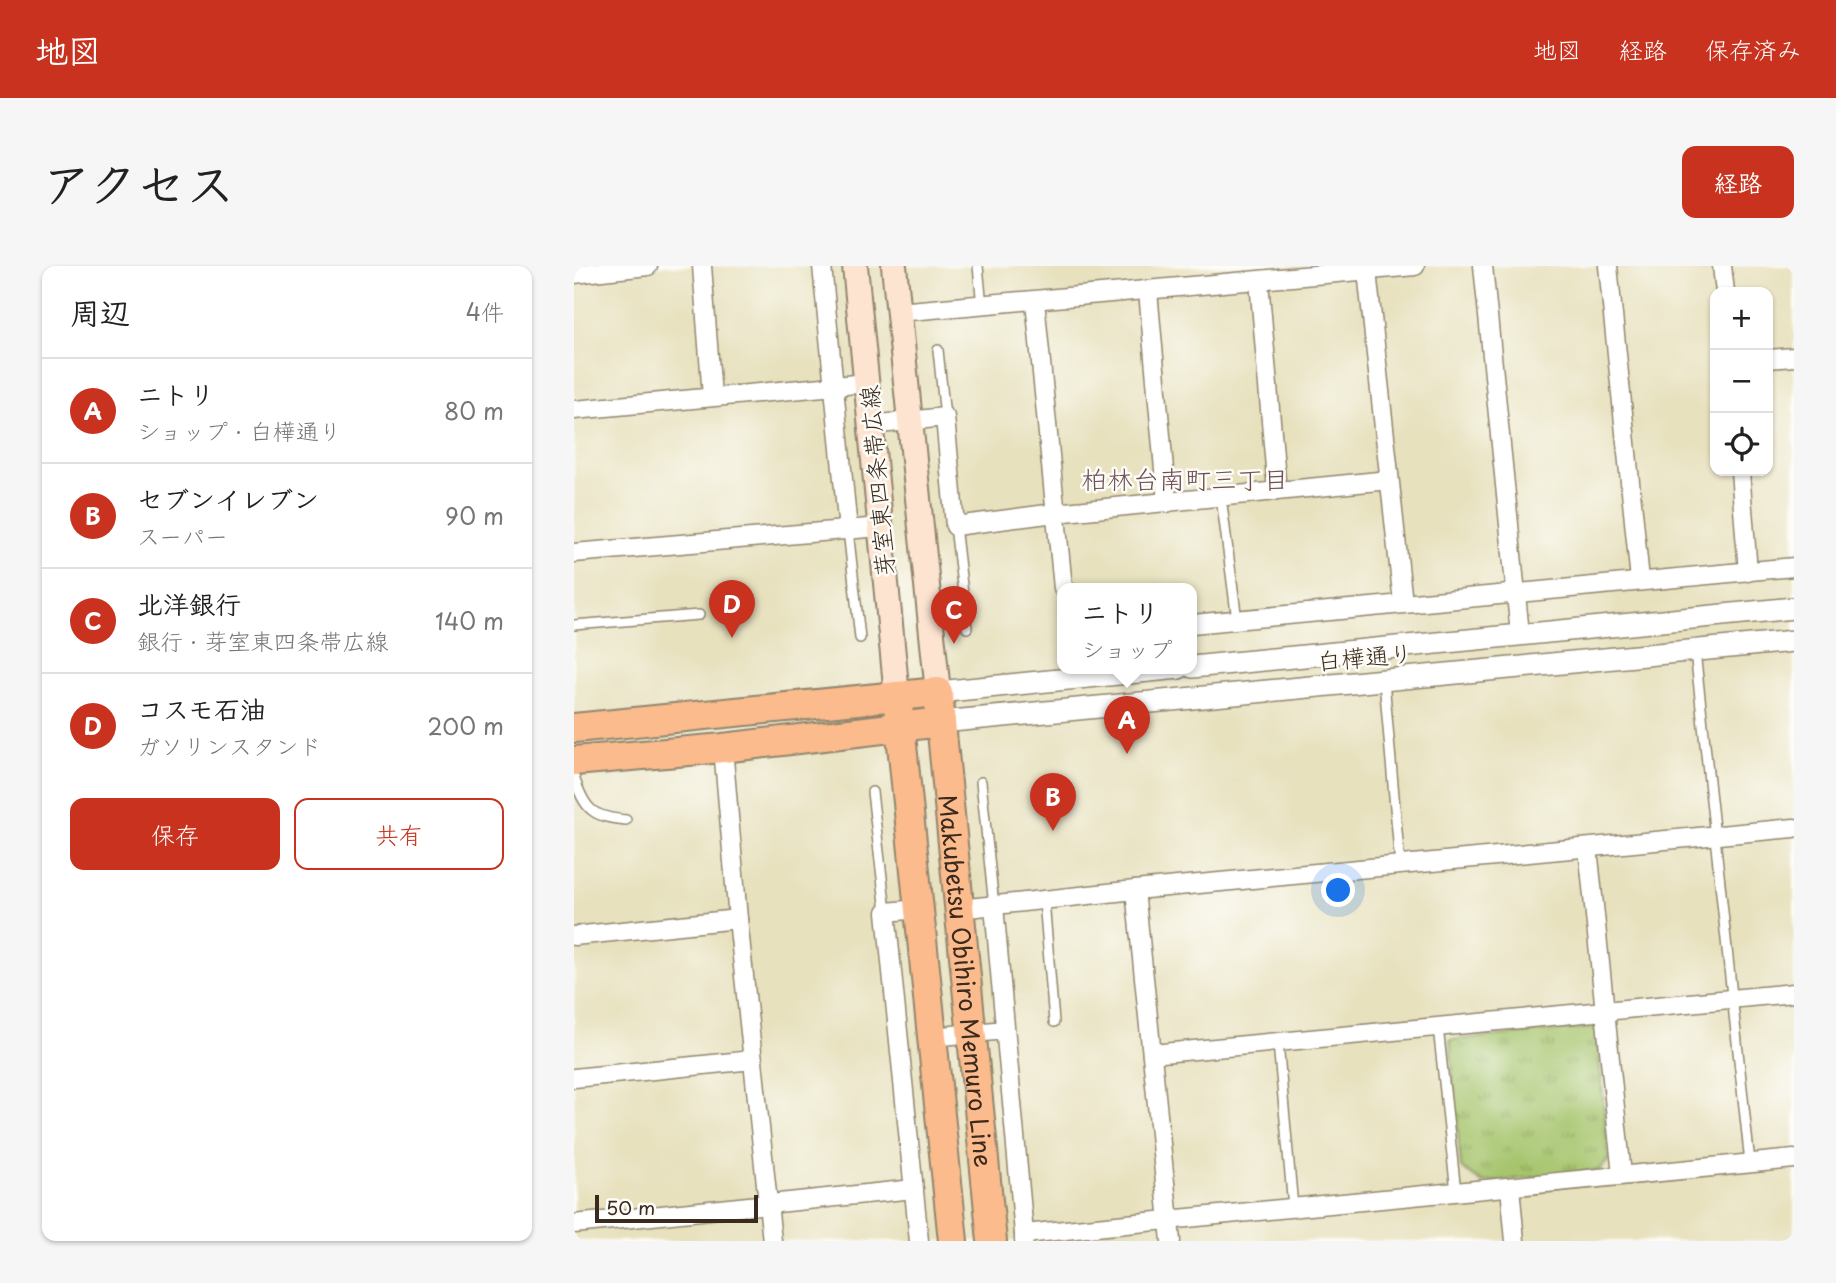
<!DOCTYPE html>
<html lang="ja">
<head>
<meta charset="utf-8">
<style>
  body { margin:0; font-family:"Playpen Sans","Klee One",sans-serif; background:#f6f6f6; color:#222 }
  .controls { position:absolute; right:21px; top:21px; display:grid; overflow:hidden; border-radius:14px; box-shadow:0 2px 5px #0004 }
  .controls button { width:63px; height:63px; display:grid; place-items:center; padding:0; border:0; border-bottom:2px solid #e0e0e0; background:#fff; color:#222; font:35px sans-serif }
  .scale { position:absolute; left:21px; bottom:18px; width:163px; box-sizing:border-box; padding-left:7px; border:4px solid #3b2a1e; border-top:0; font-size:19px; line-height:24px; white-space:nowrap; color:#3b2a1e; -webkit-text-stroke:5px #fdfcf7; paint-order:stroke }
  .you { position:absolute; left:765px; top:625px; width:24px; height:24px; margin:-18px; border:5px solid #fff; border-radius:50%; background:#1a73e8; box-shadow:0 0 0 10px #1a73e833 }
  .badge { display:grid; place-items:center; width:46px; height:46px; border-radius:50%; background:#c8321e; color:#fff; font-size:23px; font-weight:700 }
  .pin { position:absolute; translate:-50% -58px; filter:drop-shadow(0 2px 4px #0008) }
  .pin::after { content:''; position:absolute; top:37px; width:24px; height:21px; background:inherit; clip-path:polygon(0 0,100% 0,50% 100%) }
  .popup { position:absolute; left:483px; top:317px; width:140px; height:91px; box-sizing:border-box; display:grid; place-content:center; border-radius:14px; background:#fff; filter:drop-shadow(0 2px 5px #0005); font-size:23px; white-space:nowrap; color:#767676 }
  .popup b { font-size:26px; color:#222 }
  .popup::after { content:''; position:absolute; left:50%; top:100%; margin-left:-14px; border:14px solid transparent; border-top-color:#fff }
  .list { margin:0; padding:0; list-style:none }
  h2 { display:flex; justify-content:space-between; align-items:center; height:91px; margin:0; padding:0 28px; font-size:30px }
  h2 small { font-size:23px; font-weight:400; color:#767676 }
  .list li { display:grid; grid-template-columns:46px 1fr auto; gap:21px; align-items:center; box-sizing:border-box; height:105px; padding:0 28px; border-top:2px solid #e0e0e0 }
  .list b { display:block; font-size:26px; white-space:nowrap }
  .list p { margin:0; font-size:23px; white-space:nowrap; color:#767676 }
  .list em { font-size:23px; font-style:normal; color:#767676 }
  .actions { display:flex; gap:14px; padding:21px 28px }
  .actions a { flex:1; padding:16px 0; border:2px solid #c8321e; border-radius:14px; text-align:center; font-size:24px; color:#c8321e }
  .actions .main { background:#c8321e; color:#fff }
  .icon { flex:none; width:38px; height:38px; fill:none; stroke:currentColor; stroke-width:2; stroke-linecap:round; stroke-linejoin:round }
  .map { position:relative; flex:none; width:1220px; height:975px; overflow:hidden; border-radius:14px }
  header { display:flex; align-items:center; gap:42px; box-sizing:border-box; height:98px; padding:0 35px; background:#c8321e; color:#fff }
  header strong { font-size:33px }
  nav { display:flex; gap:38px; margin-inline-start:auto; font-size:24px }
  .intro { display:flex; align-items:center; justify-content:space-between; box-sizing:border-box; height:168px; padding:0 42px }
  h1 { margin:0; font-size:49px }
  .button { padding:18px 32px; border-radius:14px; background:#c8321e; color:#fff; font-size:24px; font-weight:700 }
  main { display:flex; gap:42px; padding:0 42px }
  aside { flex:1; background:#fff; border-radius:14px; box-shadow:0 2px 5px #0004 }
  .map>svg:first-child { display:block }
  .park { fill:url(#park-tufts); stroke:#707846; stroke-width:2 }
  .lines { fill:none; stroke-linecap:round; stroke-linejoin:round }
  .service-casing { stroke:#91866e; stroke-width:12 }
  .minor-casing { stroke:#91866e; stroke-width:21 }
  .tertiary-casing { stroke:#91866e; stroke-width:24 }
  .secondary-casing { stroke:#91866e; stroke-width:28 }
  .primary-casing { stroke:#91866e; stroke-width:32 }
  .service { stroke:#fff; stroke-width:9 }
  .minor { stroke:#fff; stroke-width:18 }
  .tertiary { stroke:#fff; stroke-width:21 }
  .secondary { stroke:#fde4d1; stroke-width:24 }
  .primary { stroke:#fbbb8d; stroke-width:28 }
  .labels { text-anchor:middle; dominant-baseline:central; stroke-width:5; stroke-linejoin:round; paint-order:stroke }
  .street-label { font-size:24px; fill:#3b2a1e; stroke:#fdfcf7 }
  .neighbourhood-label { font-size:26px; fill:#6d4f58; stroke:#fdfcf7 }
</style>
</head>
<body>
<header>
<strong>地図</strong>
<nav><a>地図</a><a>経路</a><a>保存済み</a></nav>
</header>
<div class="intro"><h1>アクセス</h1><a class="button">経路</a></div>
<main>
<aside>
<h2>周辺<small>4件</small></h2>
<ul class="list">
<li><span class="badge">A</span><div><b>ニトリ</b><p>ショップ · 白樺通り</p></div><em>80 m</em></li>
<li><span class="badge">B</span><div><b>セブンイレブン</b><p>スーパー</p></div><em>90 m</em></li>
<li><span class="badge">C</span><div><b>北洋銀行</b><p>銀行 · 芽室東四条帯広線</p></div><em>140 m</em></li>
<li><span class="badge">D</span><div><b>コスモ石油</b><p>ガソリンスタンド</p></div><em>200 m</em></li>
</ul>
<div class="actions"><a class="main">保存</a><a>共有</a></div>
</aside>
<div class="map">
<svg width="1220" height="975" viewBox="0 0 1220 975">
  <defs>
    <pattern id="park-tufts" width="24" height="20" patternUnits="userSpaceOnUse" patternTransform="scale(1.75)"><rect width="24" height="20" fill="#a6c56d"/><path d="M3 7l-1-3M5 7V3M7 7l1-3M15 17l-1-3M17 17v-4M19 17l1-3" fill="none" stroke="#88a059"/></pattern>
  </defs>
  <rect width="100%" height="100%" fill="#fdfcf7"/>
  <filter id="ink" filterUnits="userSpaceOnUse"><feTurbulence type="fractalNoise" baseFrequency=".0143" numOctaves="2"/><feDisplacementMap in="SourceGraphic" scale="14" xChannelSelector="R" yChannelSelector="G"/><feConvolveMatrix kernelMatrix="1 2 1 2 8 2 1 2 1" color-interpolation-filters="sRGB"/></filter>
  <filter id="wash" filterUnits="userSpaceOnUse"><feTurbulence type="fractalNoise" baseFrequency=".00686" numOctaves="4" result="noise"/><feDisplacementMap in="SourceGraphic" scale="28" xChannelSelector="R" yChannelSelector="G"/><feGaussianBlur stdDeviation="1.57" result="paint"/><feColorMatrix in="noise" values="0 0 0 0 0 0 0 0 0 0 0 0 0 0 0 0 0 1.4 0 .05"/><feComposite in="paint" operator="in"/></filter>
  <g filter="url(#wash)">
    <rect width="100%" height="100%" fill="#e7e1be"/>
    <polygon class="park" points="1022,761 1035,893 1026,904 909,917 887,902 876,774"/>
  </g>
  <g filter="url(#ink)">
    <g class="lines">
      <defs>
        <g id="service">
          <polyline points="404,0 408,40"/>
          <polyline points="364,84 371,151"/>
          <polyline points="647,231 663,354"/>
          <polyline points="381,260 393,362"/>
          <polyline points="274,264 286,372"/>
          <polyline points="0,359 125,349"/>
          <polyline points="1121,385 1176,897"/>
          <polyline points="810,415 826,599"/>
          <path d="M0 511C11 544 18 551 52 554"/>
          <polyline points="407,516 420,640"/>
          <polyline points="298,526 312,646"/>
          <polyline points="470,634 480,756"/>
          <polyline points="864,761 882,926"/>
          <polyline points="704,777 719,941"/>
        </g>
        <g id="minor">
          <polyline points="128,0 138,131"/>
          <polyline points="248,0 274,264"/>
          <polyline points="909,0 946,368"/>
          <polyline points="1034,0 1066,314"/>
          <polyline points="1148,0 1151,26"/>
          <polyline points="793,5 829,337"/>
          <polyline points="0,8 74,0"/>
          <polyline points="685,15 703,225"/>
          <polyline points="574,25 593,237"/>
          <polyline points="461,35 489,322"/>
          <polyline points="324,46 841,0"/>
          <polyline points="1194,93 1220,91"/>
          <polyline points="0,144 293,117"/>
          <polyline points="297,159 371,151 381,260 481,247 815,214"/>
          <polyline points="1166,205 1174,306"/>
          <polyline points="0,287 306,261"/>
          <polyline points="618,358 1220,301"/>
          <polyline points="149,482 164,653 198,975"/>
          <polyline points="1014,582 1048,909"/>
          <polyline points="561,624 597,975"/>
          <polyline points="420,640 450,968"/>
          <polyline points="345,643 312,646 345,975"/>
          <polyline points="385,643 561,624 1220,562"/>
          <polyline points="0,670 164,653"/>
          <polyline points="358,771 431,764"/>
          <polyline points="578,788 1220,727"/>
          <polyline points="0,812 179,794"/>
          <polyline points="936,921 941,975"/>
          <polyline points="0,958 340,923"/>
          <polyline points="450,975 450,968 1220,893"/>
        </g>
        <g id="tertiary">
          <polyline points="618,401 1220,342"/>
          <polyline points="364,426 605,402"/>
          <polyline points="367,456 1220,375"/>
        </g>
        <g id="secondary">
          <polyline points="281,0 323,430"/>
          <polyline points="320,0 364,426"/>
        </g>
        <g id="primary">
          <polyline points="323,430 379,975"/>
          <path id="s1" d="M0 462 364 426 418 975"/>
          <polyline points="0,495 149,482 367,456"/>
        </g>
      </defs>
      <use href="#service" class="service-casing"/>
      <use href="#minor" class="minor-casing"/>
      <use href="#tertiary" class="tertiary-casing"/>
      <use href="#secondary" class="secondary-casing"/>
      <use href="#primary" class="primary-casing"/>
      <use href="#service" class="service"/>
      <use href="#minor" class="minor"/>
      <use href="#tertiary" class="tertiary"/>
      <use href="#secondary" class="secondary"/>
      <use href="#primary" class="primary"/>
    </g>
  </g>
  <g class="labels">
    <g class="street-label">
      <text transform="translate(302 215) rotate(-95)">芽室東四条帯広線</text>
      <text transform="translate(791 390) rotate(-5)">白樺通り</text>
      <text stroke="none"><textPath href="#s1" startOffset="656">Makubetsu Obihiro Memuro Line</textPath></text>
    </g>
    <g class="neighbourhood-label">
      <text x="611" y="212">柏林台南町三丁目</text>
    </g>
  </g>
</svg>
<div class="controls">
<button>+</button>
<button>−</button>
<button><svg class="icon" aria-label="locate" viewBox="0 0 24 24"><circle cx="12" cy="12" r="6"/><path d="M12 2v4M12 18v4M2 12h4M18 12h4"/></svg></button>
</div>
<div class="scale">50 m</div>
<div class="you"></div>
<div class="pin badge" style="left:553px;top:488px">A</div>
<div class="popup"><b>ニトリ</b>ショップ</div>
<div class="pin badge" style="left:479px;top:565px">B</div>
<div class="pin badge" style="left:380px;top:378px">C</div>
<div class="pin badge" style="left:158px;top:372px">D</div>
</div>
</main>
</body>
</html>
